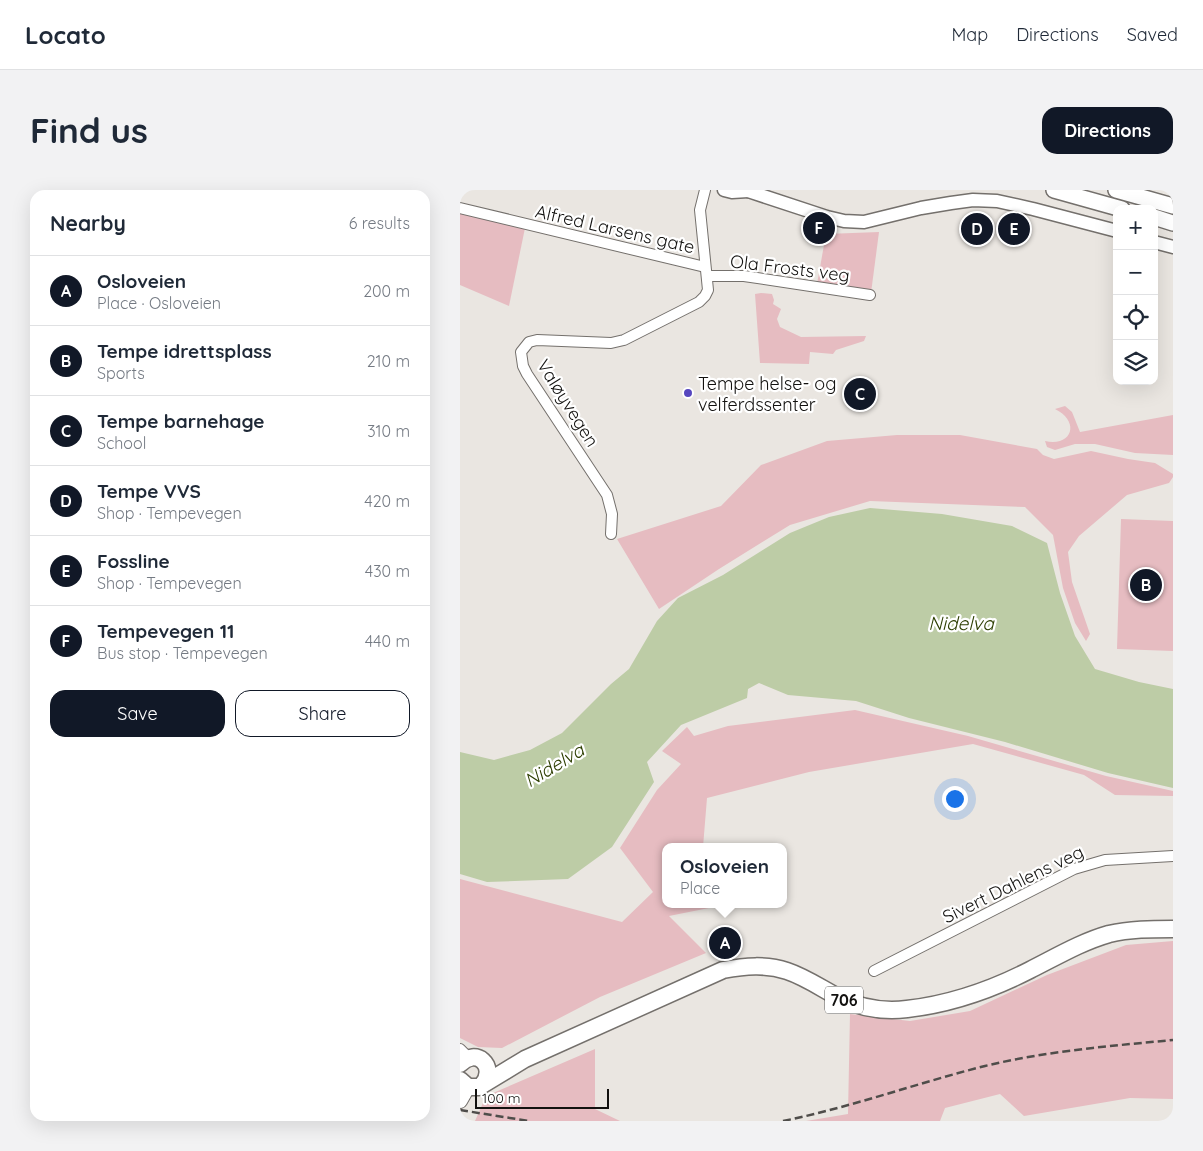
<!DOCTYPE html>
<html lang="en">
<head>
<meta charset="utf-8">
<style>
  body { margin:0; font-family:Quicksand,sans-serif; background:#f2f2f3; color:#1f2937 }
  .controls { position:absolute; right:15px; top:15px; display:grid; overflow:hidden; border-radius:10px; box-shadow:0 5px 20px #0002 }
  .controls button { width:45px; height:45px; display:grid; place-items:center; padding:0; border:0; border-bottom:1px solid #e0e1e3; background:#fff; color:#1f2937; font:25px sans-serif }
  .scale { position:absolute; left:15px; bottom:12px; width:134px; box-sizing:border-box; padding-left:5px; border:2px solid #12110f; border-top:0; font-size:14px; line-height:18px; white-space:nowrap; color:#12110f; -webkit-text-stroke:4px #fff; paint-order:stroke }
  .you { position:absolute; left:494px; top:608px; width:18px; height:18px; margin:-12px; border:4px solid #fff; border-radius:50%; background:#1a73e8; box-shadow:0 0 0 8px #1a73e833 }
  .badge { display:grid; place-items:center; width:32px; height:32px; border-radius:50%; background:#111827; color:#fff; font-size:16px; font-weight:700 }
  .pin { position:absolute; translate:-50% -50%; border:2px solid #fff; box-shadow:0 1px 5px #0006 }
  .popup { position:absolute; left:202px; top:653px; width:125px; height:65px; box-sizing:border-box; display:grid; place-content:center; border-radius:10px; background:#fff; filter:drop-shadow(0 1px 4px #0005); font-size:16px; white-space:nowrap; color:#747a83 }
  .popup b { font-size:19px; color:#1f2937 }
  .popup::after { content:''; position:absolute; left:50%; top:100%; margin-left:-10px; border:10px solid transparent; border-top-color:#fff }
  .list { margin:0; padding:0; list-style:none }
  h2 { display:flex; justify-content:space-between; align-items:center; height:65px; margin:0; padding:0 20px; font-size:21px }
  h2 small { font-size:16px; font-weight:400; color:#747a83 }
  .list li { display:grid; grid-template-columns:32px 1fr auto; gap:15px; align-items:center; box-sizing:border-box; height:70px; padding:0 20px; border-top:1px solid #e0e1e3 }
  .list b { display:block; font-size:19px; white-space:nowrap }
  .list p { margin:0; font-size:16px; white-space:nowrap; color:#747a83 }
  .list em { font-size:16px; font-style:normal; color:#747a83 }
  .actions { display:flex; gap:10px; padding:15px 20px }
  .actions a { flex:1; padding:11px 0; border:1px solid #111827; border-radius:15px; text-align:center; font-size:18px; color:#111827 }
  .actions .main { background:#111827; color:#fff }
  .icon { flex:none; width:28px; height:28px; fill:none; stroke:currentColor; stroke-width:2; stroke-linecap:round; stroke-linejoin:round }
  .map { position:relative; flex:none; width:713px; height:931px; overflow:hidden; border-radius:15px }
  header { display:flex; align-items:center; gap:30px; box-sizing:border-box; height:70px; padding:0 25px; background:#fff; border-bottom:1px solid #e0e1e3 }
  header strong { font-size:24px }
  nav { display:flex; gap:28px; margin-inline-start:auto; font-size:18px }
  .intro { display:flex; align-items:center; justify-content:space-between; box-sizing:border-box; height:120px; padding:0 30px }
  h1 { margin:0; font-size:35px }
  .button { padding:12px 22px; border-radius:15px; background:#111827; color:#fff; font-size:18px; font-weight:700 }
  main { display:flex; gap:30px; padding:0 30px }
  aside { flex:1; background:#fff; border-radius:15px; box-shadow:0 5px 20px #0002 }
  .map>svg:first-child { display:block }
  .green { fill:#e6bcc1 }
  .water { fill:#bdcca6 }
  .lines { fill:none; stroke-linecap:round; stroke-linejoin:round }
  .minor-casing { stroke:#74706c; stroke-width:12 }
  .tertiary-casing { stroke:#74706c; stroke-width:15 }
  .secondary-casing { stroke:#74706c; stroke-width:16 }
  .primary-casing { stroke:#74706c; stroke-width:18 }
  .trunk-casing { stroke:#74706c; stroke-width:19 }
  .minor { stroke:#fff; stroke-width:10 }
  .tertiary { stroke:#fff; stroke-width:12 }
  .secondary { stroke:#fff; stroke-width:14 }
  .primary { stroke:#fff; stroke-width:15 }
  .trunk { stroke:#fff; stroke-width:16 }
  .rail { stroke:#4f4d4a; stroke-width:2.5; stroke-dasharray:8 4; stroke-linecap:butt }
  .poi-dot { fill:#5747bf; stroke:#fff; stroke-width:2 }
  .labels { text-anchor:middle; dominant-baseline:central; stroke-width:4.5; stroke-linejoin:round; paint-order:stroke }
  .shield { fill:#fff; stroke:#595857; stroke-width:1 }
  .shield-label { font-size:16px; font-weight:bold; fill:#12110f }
  .street-label { font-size:18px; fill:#12110f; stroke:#fff }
  .poi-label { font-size:18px; fill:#12110f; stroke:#fff; text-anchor:start }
  .water-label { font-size:19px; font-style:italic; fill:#2d3e01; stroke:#fff }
</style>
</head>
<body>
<header>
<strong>Locato</strong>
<nav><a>Map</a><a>Directions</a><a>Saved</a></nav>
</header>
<div class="intro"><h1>Find us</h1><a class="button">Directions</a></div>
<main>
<aside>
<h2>Nearby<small>6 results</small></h2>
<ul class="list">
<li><span class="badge">A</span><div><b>Osloveien</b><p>Place · Osloveien</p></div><em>200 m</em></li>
<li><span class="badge">B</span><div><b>Tempe idrettsplass</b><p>Sports</p></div><em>210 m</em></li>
<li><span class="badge">C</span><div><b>Tempe barnehage</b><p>School</p></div><em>310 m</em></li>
<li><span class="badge">D</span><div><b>Tempe VVS</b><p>Shop · Tempevegen</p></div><em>420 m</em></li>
<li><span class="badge">E</span><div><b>Fossline</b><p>Shop · Tempevegen</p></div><em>430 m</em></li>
<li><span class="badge">F</span><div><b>Tempevegen 11</b><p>Bus stop · Tempevegen</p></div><em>440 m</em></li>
</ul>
<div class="actions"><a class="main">Save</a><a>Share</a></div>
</aside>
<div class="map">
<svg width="713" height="931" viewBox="0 0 713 931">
  <rect width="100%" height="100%" fill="#eae6e1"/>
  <g class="green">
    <polygon points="0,22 65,38 49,116 0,95"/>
    <polygon points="419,42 411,103 357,94 366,44"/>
    <polygon points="301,103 312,104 314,110 313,114 321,119 317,129 320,137 341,147 406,146 404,151 376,160 373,164 350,162 349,174 300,173 295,104"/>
    <path d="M605 216 612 222 620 242 713 225V265L675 263 635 254H615L595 260 587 257 585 251C613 257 620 231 595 219Z"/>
    <polygon points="437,245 500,245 577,259 583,265 594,269 631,261 668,269 695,273 713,284 713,287 709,293 667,305 619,346 608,362 612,392 630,444 626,451 615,433 603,398 593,345 565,317 410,311 330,335 259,379 199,419 157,349 261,316 301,275 367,251"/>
    <polygon points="661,329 713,331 713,461 657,459"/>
    <polygon points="395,520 508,546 646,586 713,601 713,606 655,605 624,585 513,554 349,582 247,608 243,657 206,657 206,714 269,714 209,726 246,763 140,807 42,858 18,857 0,848 0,689 162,732 193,702 160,658 197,600 221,574 202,561 227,537 234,546 268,536"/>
    <polygon points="713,751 713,909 670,908 564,926 540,904 485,918 480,931 346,931 388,924 390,824 450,831 510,821 587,785 666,755"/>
    <polygon points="135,859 135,919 160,931 15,931 26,906"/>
  </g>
  <polygon class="water" points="410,318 482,324 552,336 587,353 600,403 615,446 635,479 679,492 713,499 713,598 648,583 545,552 449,528 396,511 328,505 299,493 288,499 287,508 221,535 187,572 194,592 152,657 108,689 27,692 0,684 0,562 34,570 70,560 102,543 151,494 169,479 197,431 218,408 263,385 330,343 369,327"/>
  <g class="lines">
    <defs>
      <g id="minor">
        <polyline points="0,18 245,77"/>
        <polyline points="247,86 284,86 410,105"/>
        <polyline points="151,344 152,324 147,305 67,184 63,176 61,162 69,152 77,150 151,153 164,150 239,112 245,106 248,100 240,20 245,0"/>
        <polyline points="414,781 614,679 645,670 713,666"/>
        <polyline points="0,859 9,868"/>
      </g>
      <g id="tertiary">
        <polyline points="264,0 272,2 288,1"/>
        <polyline points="285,0 367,27 384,31 404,32 461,18 491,13 513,10 537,11 573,19 657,41"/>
        <polyline points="694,52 713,57"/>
      </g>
      <polyline id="secondary" points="0,911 8,897"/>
      <g id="primary">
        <polyline points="594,0 662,19"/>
        <polyline points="656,0 713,16"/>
        <polyline points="694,27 713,33"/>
      </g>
      <g id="trunk">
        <path d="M0 874C16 857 37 876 23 894"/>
        <path d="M0 890 8 897H19L65 869 263 780C285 776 306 774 327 781 345 787 361 798 378 807 400 818 423 822 447 819 491 814 531 800 570 780 596 767 621 752 649 744 670 739 691 739 713 739"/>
      </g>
    </defs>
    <use href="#minor" class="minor-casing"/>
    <use href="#tertiary" class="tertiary-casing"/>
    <use href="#secondary" class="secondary-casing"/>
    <use href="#primary" class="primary-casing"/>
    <use href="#trunk" class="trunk-casing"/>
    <use href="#minor" class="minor"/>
    <use href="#tertiary" class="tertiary"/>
    <use href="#secondary" class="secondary"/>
    <use href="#primary" class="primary"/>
    <use href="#trunk" class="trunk"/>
    <g class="rail">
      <polyline points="0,920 69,931"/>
      <path d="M323 931C392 917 457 893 525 876 587 861 650 856 713 850"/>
    </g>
  </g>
  <circle class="poi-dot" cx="228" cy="203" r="5"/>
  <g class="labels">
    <rect class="shield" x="365" y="796.5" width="38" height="27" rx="4"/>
    <g class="shield-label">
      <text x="384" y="810">706</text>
    </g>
    <g class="street-label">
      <text transform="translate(155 39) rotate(13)">Alfred Larsens gate</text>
      <text transform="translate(330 78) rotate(7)">Ola Frosts veg</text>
      <text transform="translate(108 213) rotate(58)">Valøyvegen</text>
      <text transform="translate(553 694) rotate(-26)">Sivert Dahlens veg</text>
    </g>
    <g class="poi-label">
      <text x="238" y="193">Tempe helse- og<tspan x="238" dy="21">velferdssenter</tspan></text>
    </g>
    <g class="water-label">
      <text x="501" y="433">Nidelva</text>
      <text transform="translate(94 575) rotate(-31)">Nidelva</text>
    </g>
  </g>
</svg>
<div class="controls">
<button>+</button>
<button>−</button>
<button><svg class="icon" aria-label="locate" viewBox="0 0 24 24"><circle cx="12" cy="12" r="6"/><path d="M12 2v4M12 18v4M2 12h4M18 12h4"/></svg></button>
<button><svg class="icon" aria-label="layers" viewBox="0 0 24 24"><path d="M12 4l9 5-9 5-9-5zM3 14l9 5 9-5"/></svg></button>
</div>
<div class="scale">100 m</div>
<div class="you"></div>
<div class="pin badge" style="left:265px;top:753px">A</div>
<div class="popup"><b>Osloveien</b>Place</div>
<div class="pin badge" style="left:686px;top:395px">B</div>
<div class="pin badge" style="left:400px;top:204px">C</div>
<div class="pin badge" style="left:517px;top:39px">D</div>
<div class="pin badge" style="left:554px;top:39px">E</div>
<div class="pin badge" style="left:359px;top:38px">F</div>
</div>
</main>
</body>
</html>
